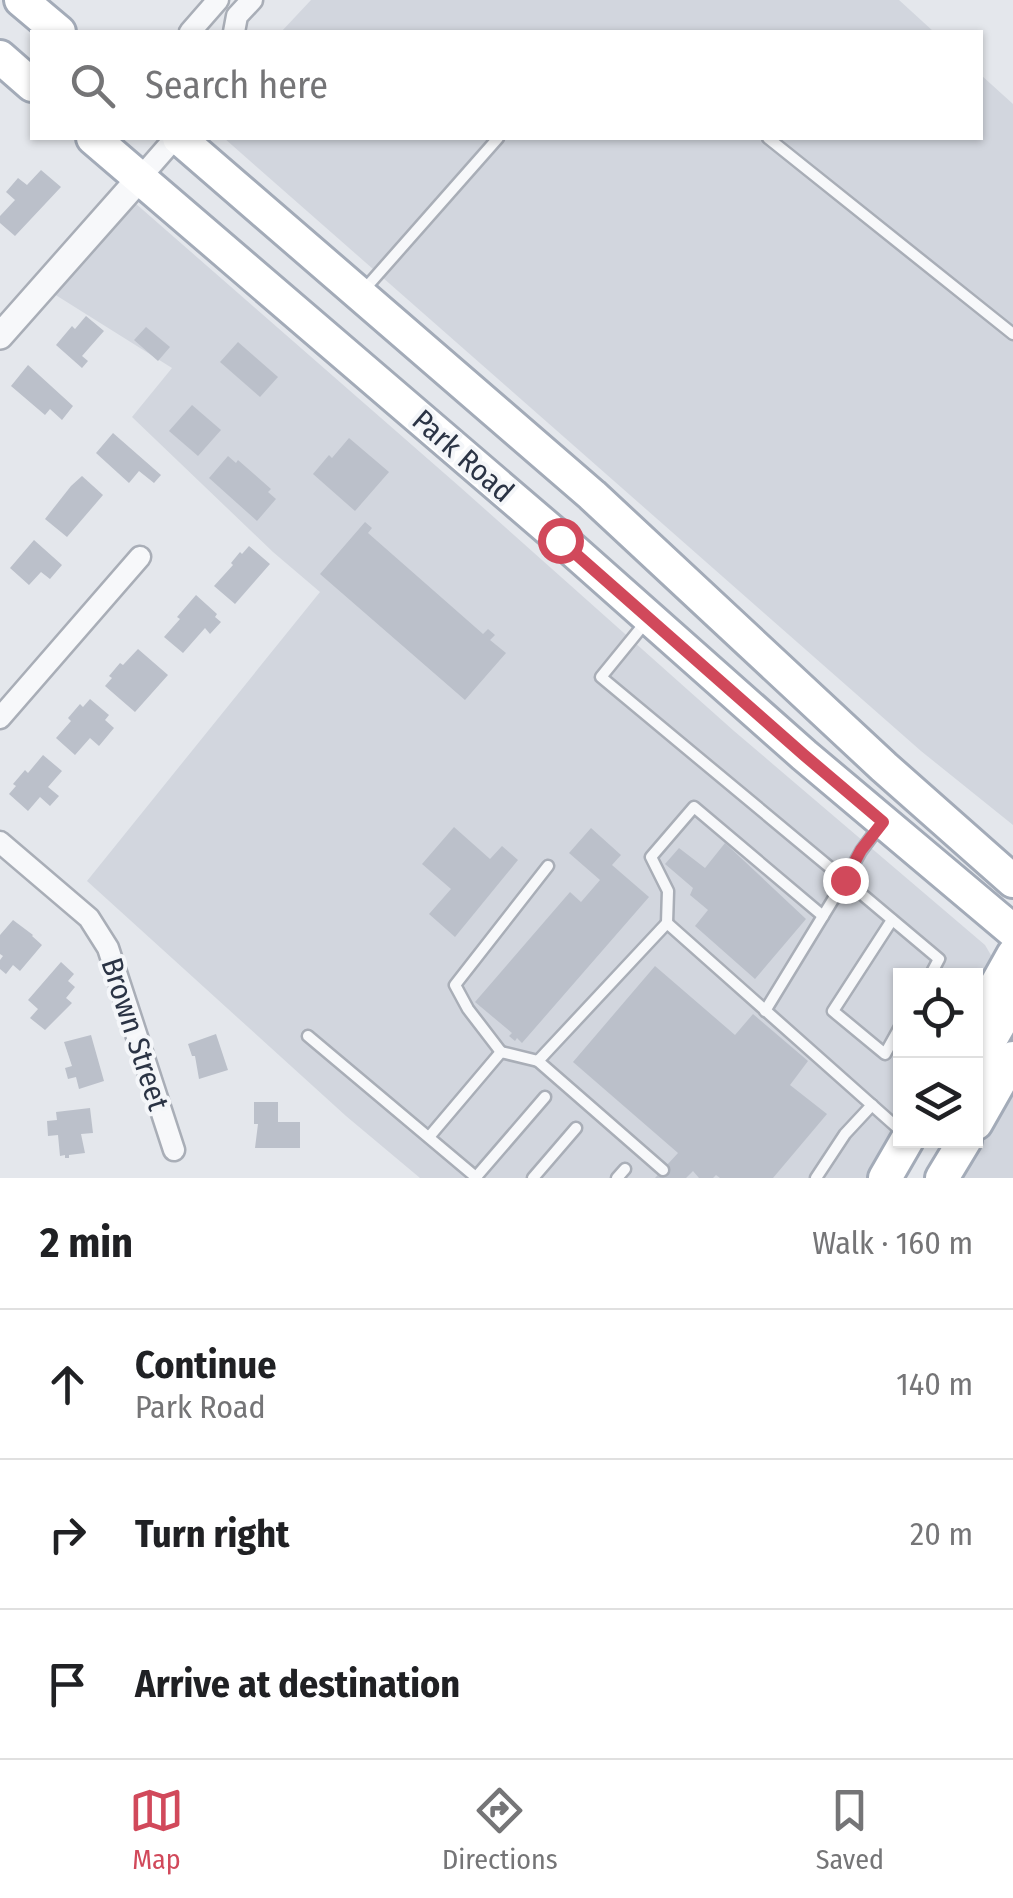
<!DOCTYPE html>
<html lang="en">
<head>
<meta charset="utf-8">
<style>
  body { margin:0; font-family:"Fira Sans Condensed",sans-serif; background:#f6f6f6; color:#202124 }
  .controls { position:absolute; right:30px; bottom:30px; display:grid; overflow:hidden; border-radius:0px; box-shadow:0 2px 8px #0004 }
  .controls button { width:90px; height:90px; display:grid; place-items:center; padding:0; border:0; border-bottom:2px solid #e0e0e0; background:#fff; color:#202124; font:50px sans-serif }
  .stop { position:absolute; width:30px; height:30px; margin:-22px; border:8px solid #d1495b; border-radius:50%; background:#fff }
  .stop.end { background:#d1495b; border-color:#fff; box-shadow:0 2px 10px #0008 }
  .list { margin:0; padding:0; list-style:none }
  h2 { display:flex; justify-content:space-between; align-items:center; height:130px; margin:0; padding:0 40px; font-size:42px }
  h2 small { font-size:32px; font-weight:400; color:#757577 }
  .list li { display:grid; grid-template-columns:65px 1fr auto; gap:30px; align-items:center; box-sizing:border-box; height:150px; padding:0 40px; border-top:2px solid #e0e0e0 }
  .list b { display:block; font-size:38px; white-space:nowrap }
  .list p { margin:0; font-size:32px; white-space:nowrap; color:#757577 }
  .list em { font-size:32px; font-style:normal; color:#757577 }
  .icon { flex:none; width:55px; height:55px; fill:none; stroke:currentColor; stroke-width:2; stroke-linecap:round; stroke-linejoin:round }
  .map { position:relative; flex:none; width:1013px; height:1178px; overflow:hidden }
  .search { position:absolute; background:#fff; box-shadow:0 2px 8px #0004; left:30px; right:30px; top:30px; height:110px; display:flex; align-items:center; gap:25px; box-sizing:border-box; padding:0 35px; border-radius:0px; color:#757577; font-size:38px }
  .sheet { height:580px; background:#fff }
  nav { display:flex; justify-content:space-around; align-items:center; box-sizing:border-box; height:140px; border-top:2px solid #e0e0e0; background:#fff; font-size:28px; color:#757577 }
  nav a { display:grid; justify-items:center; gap:5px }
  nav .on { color:#d1495b }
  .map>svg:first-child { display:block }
  .built { fill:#d2d6de }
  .building { fill:#bbc0ca }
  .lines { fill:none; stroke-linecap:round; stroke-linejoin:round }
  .service-casing { stroke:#a9aeb7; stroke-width:15 }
  .minor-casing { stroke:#a9aeb7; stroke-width:25 }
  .tertiary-casing { stroke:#a9aeb7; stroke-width:30 }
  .primary-casing { stroke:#a3abb8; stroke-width:38 }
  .service { stroke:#f7f8fa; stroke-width:10 }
  .minor { stroke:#f7f8fa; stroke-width:20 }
  .tertiary { stroke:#f7f8fa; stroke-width:25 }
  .primary { stroke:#fff; stroke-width:32 }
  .route { stroke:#d1495b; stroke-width:12 }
  .labels { text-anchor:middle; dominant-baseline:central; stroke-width:8; stroke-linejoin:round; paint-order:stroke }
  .street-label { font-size:30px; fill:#2b3445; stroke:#f4f6f9 }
</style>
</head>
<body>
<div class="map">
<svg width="1013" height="1178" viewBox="0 0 1013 1178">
  <rect width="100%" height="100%" fill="#e4e7ec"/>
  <g class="built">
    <polygon points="311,0 899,0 934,32 281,32"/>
    <polygon points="981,75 1013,104 1013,825 921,751 224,138 980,138"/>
    <polygon points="135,203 460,487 734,731 985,945 995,962 976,996 976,976 900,976 900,1127 871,1178 420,1178 346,1116 87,881 320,592 273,552 132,417 172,368 54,294"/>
    <polygon points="1013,1082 1013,1178 956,1178"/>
  </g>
  <g class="building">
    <polygon points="41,170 61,187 15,236 0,223 0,216 15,200 6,192 18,178 27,185"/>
    <polygon points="86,316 104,331 82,356 88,361 82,368 56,345 72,326 75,329"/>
    <polygon points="146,327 170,347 158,361 134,340"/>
    <polygon points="238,342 278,377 260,397 220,362"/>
    <polygon points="28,365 73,406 62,420 50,409 45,415 11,386"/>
    <polygon points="192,405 221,430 198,456 169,431"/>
    <polygon points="113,433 161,475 154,483 139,471 129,483 96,453"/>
    <polygon points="349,438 389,472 355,511 313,474 329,455 332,458"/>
    <polygon points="228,456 236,463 238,460 271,489 268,492 276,499 257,521 209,478"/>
    <polygon points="82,476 103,495 67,537 45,519 71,486"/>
    <polygon points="365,522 372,528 368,533 483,634 488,629 495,635 490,640 506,653 465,700 320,574"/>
    <polygon points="34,540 62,565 50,579 41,572 29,585 10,568"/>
    <polygon points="249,546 270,564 235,604 214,586 233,565 231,563 240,552 242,554"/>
    <polygon points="196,595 217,614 215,617 221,622 210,634 205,628 183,653 164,637 180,619 177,617"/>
    <polygon points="138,649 168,675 135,712 105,686 112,678 109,676 120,663 123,665"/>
    <polygon points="90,699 109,715 105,720 114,728 99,746 90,738 75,755 56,738 71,721 68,718 80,704 83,707"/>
    <polygon points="43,755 62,771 48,787 59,796 50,806 40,797 28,811 9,794 16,786 13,784 25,770 28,773"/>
    <polygon points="454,827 490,859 502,846 518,860 455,937 429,914 451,889 422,864"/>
    <polygon points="591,828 621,855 612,865 649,897 522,1043 517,1038 515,1041 509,1036 512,1033 475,1002 570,892 581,902 600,880 569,853"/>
    <polygon points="725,843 806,919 755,979 695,926 708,910 690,895 693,888 665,864 679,848 705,868"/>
    <polygon points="13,920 33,935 32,936 42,945 20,971 13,965 6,974 0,969 0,960 3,956 0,954 0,935"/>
    <polygon points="61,962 74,974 68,981 75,987 66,998 72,1003 45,1030 30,1018 38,1009 28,1000"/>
    <polygon points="655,966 735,1035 753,1014 808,1061 790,1085 827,1114 773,1178 720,1178 716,1175 713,1178 699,1178 693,1171 686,1178 655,1178 678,1153 573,1062"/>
    <polygon points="216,1034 228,1070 199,1079 195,1056 192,1056 188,1044"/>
    <polygon points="91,1035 104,1081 79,1089 76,1077 68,1079 65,1068 72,1066 64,1042"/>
    <polygon points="254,1102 278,1102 278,1122 300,1122 300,1148 255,1148 258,1124 254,1124"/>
    <polygon points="90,1108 93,1133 81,1134 85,1153 69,1155 69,1158 65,1158 65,1155 60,1156 58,1135 48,1136 47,1121 57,1120 56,1112"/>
  </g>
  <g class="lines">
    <defs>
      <g id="service">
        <polyline points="768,138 1013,334"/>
        <polyline points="363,291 498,138"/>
        <polyline points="645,623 601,677 845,880 765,1011"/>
        <polyline points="881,824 861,851 845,880 939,959 930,976"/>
        <polyline points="892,920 833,1011 885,1054 900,1027"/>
        <polyline points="667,923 668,891 651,857 694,807 823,916"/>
        <polyline points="308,1036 477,1178"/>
        <polyline points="501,1052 468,1009 455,985 548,866"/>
        <polyline points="538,1061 663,1170"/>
        <polyline points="429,1137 501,1052 538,1061 667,923 900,1130"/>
        <polyline points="476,1177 545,1097"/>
        <polyline points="533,1178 576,1128"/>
        <polyline points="617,1178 625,1169"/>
        <polyline points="816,1178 845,1134 872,1105"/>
      </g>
      <g id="minor">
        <polyline points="190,32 218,0"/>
        <polyline points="234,32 237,16 252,0"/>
        <polyline points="140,178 175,138"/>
        <polyline points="0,718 140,557"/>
        <polyline points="0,842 89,918 108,948 174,1150"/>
      </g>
      <polyline id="tertiary" points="0,336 140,178"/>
      <g id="primary">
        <polyline points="21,0 59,32"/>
        <polyline points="0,57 32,85"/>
        <polyline points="93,138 557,536 804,755 1013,931"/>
        <polyline points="179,138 592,495 884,767 1013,881"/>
        <polyline points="976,1021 1013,955"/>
        <polyline points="976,1065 1013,1000"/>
        <polyline points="976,1123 1013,1058"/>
        <polyline points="885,1178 907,1140"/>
        <polyline points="942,1178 965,1140"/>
      </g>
    </defs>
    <use href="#service" class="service-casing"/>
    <use href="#minor" class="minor-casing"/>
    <use href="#tertiary" class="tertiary-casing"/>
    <use href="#primary" class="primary-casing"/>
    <use href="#service" class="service"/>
    <use href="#minor" class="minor"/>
    <use href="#tertiary" class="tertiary"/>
    <use href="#primary" class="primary"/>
  </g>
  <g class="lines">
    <polyline class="route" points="560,540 804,755 883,822 861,850 845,880"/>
  </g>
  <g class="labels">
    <g class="street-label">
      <text transform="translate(463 456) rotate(41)">Park Road</text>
      <text transform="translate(135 1034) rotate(72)">Brown Street</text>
    </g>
  </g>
</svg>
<div class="controls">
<button><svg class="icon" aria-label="locate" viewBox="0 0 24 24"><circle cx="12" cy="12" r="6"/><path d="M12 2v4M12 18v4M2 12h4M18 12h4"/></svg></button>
<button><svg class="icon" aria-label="layers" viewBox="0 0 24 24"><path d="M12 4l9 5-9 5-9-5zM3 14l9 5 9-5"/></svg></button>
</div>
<div class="stop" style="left:560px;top:540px"></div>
<div class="stop end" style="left:845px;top:880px"></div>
<div class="search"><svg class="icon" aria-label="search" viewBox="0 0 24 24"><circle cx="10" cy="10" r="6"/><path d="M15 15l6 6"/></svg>Search here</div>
</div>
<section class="sheet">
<h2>2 min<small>Walk · 160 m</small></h2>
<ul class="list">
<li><svg class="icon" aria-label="ahead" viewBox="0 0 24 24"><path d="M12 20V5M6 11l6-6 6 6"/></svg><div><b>Continue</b><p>Park Road</p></div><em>140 m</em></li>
<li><svg class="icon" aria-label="right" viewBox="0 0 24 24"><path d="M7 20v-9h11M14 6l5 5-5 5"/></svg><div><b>Turn right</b></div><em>20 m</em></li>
<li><svg class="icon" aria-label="arrive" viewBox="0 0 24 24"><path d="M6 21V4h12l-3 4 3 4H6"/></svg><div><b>Arrive at destination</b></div></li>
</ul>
</section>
<nav>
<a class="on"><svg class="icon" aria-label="map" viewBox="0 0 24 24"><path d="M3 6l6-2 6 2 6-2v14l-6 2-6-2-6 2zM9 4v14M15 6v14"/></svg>Map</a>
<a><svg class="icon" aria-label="directions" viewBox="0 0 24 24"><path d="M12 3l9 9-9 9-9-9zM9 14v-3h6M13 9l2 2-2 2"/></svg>Directions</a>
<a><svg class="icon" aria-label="saved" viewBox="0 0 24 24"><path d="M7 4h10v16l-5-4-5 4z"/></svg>Saved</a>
</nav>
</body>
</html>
